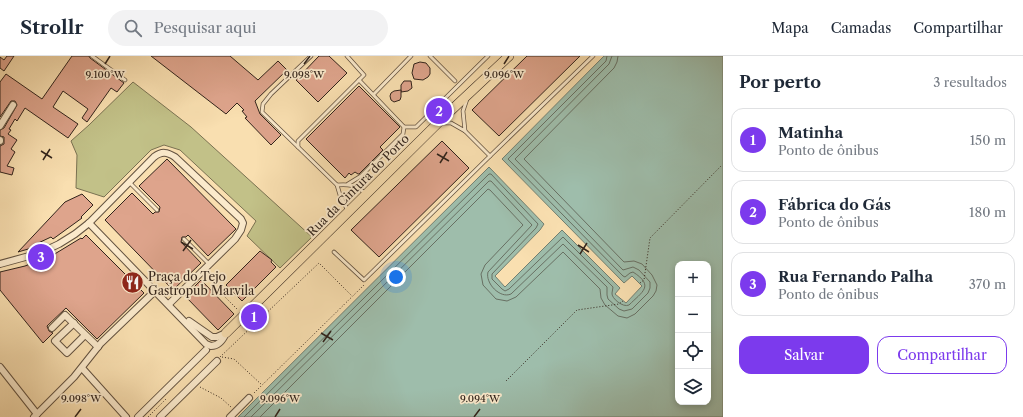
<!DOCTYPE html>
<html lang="pt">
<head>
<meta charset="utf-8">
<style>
  body { margin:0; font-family:"Libre Caslon Text",serif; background:#f2f2f3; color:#1f2937 }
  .controls { position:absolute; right:12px; bottom:12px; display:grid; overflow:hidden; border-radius:8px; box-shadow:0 2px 6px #0003 }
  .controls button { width:36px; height:36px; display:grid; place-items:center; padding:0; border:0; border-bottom:1px solid #e0e1e3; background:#fff; color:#1f2937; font:20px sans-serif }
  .you { position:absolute; left:396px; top:221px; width:14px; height:14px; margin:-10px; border:3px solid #fff; border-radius:50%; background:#1a73e8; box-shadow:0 0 0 6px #1a73e833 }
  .badge { display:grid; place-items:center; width:26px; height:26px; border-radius:50%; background:#7c3aed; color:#fff; font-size:13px; font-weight:700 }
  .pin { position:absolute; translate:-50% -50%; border:2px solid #fff; box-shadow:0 1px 4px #0006 }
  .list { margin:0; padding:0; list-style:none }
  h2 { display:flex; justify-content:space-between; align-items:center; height:52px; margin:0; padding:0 16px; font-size:17px }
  h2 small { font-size:13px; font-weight:400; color:#747a83 }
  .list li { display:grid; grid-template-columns:26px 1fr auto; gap:12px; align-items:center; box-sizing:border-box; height:64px; margin:0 8px 8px; padding:0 8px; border:1px solid #e0e1e3; border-radius:12px }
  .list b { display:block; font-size:15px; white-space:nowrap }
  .list p { margin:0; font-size:13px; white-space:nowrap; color:#747a83 }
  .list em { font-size:13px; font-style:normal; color:#747a83 }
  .actions { display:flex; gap:8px; padding:12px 16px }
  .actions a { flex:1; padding:9px 0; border:1px solid #7c3aed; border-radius:12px; text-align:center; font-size:14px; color:#7c3aed }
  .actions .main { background:#7c3aed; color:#fff }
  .icon { flex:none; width:22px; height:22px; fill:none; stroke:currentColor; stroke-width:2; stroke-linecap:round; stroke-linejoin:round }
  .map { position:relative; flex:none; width:723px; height:361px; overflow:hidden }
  header { display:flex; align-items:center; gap:24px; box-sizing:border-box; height:56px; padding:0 20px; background:#fff; border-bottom:1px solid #e0e1e3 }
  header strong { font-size:19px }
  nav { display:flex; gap:22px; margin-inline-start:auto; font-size:14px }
  .search { width:280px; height:36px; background:#f2f2f3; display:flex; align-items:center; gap:10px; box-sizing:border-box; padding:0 14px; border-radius:22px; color:#747a83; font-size:15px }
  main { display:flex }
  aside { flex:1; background:#fff }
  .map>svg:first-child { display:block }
  .green { fill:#c2c188; stroke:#7a7252 }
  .water { fill:#9ebdab; stroke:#727f71; fill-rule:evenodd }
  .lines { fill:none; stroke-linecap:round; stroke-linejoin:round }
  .shore { stroke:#687063; stroke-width:1 }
  .building { fill:#dea48c; stroke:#31231b }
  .lane-casing { stroke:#635240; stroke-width:4.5 }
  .street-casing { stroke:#635240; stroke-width:8 }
  .primary-casing { stroke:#31231b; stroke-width:10 }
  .path { stroke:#31231b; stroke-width:1; stroke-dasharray:1 2; stroke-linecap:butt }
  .lane { stroke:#fbeacc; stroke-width:3 }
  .street { stroke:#fbeacc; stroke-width:6 }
  .primary { stroke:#f9dfb0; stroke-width:9 }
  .ticks { fill:none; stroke:#31231b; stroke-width:1.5 }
  .labels { text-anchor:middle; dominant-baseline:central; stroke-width:3.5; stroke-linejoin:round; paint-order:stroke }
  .street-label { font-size:12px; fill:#31231b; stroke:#fbeacc }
  .poi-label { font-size:12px; fill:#31231b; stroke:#fbeacc; text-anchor:start }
  .ticks-label { font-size:10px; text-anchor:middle; fill:#31231b; stroke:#fbeacc; stroke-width:3.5; stroke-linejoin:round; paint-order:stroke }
</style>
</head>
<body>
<header>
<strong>Strollr</strong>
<div class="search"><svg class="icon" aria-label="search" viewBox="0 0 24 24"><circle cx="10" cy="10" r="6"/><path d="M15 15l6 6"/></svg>Pesquisar aqui</div>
<nav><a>Mapa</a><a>Camadas</a><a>Compartilhar</a></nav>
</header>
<main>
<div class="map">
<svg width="723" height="361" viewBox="0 0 723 361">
  <rect width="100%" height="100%" fill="#f9dfb0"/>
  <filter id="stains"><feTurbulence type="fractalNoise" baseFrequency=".005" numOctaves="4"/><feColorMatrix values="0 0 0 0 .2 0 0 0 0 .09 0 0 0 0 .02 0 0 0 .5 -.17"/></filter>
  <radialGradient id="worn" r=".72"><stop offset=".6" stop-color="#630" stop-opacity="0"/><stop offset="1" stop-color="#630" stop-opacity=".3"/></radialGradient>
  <polygon class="green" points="133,26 191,71 312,181 280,212 247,180 256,165 180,94 164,89 151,94 104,141 76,132 77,99 71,85 89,69"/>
  <path class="water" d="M604 0H723V361H238L489 111 544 168 540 174 495 220 505 231 562 174 620 232 615 238 626 247 642 230 632 220 624 227 502 103ZM678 208H708V346H678Z"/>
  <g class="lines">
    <g class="shore">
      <path d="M244 361 489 118H491L538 168 536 172 492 218V223L502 233 505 235 509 233 563 181 613 231C613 233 612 235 612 237 611 242 623 252 629 249 642 236 655 230 633 216L630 217 625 221 623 220 508 103 606 5 607 0"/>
      <path d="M251 361 489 125H491L532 169 488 216C485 227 500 243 511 238L563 188 607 231V239L608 243 619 253 624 255 632 253 648 237 650 232V226L639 214 633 211 623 214 515 103 609 8 612 0"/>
      <polyline points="260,361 488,133 490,134 523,169 485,209 481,218 483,229 496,243 507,245 516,241 563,196 600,233 601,242 605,249 618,260 627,262 635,258 653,240 656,235 657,229 652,219 642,208 634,205 624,206 524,103 614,12 617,6 618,0"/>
    </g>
  </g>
  <g class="building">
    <polygon points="7,0 14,0 4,15 0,12 0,1 4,4"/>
    <polygon points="72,0 89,0 90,2 124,27 117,36 111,32 87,66 82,62 88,53 63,35 53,51 78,68 68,82 25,52 17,65 15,63 9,73 11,74 8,78 17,84 11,93 15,96 7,110 14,112 12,119 0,116 0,90 4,88 4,81 0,80 0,74 4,72 17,49 15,45 11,45 0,61 0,26 6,18 42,43"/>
    <polygon points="151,0 230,0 258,24 278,5 287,14 255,45 260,58 281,79 271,89 245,62 247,61 242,55 244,54 237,47 226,58"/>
    <polygon points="319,0 329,0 347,17 318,46 296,24"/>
    <polygon points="527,0 580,0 499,80 472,54"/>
    <polygon points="420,6 426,7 430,12 430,18 428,21 423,24 414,23 412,17 414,8"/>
    <polygon points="404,25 411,25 412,32 408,35 401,36 401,29"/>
    <polygon points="359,30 400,71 380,91 383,94 359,118 358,118 355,116 351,119 349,117 345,122 306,83"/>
    <polygon points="401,34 401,41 400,44 394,46 391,44 390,40 391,37 394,35"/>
    <polygon points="442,85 469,112 379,201 351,174"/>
    <polygon points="167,103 236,173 208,200 188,179 186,181 182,181 181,186 201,207 173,234 105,164 132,137 153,158 155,156 159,156 160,151 139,130"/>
    <polygon points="82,138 93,149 81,161 82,162 53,183 51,181 34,189 35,191 18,196 65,146"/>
    <polygon points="86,179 144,237 97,283 66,252 47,270 49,275 53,277 43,287 0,234 0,216 25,210 53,199 81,182 82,183"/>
    <polygon points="260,195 272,204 271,206 276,211 242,245 226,229"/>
    <polygon points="201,224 234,258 218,274 185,240"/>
  </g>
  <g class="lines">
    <defs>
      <g id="lane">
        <polyline points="92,0 125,24"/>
        <polyline points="347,0 364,19 298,85 298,91 337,129 340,139 348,155"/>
        <polyline points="430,0 455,25"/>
        <polyline points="374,38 411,0"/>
        <polyline points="442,67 451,67 465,75 463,55 467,43"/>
        <polyline points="404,71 416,71 488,0"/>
        <polyline points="298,91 262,56 263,48 271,38 311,0"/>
        <polyline points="490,100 593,0"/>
        <polyline points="129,126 157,154"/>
        <polyline points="348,128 361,120 403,78 404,71 359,24"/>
        <path d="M337 129C349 128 355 129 365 137"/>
        <polyline points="184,183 209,208"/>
        <polyline points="334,196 364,224 490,100 465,75"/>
      </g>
      <g id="street">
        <polyline points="0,70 13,49"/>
        <polyline points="0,84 0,85"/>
        <path d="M89 167 206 288 211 290C219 290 223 284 226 277"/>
        <path d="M0 208 40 197 59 188 75 178 89 167 154 101C162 95 167 96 175 101L241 163 243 167 241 174 235 183 169 248"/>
        <polyline points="189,265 212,281 217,281 226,277"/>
        <polyline points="74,267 55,285 67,297 85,279"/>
        <polyline points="52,272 65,259 98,291"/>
        <polyline points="0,311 37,358"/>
        <polyline points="82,312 126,361"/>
        <polyline points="34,361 74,321 101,287 155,235"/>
        <polyline points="138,361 206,294"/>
        <polyline points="160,361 217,305"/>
        <polyline points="230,361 249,342"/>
      </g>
      <polyline id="primary" points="226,277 444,61 509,0"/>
    </defs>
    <use href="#lane" class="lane-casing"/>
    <use href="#street" class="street-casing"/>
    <use href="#primary" class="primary-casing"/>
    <g class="path">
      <polyline points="640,227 644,224 650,182 722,109"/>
      <polyline points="215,231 237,253"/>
      <polyline points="220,301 319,207 352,240"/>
      <polyline points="222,301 234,303 262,329"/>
      <polyline points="506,325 577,254 619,248 623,245"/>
      <polyline points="200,331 221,342 231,351"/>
      <polyline points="254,337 364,229"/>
      <polyline points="148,361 166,343"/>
    </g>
    <use href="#lane" class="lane"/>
    <use href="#street" class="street"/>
    <use href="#primary" class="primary"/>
  </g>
  <path class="ticks" d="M105 8 110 0M304 8 310 0M504 8 509 0M41 95 52 102M437 98 449 105M43 104 50 93M440 107 447 96M181 186 193 193M578 189 589 196M183 195 191 184M580 198 587 187M321 277 333 284M323 286 331 275M75 361 81 353M275 361 280 353M474 361 480 353"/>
  <defs>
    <symbol id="restaurant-disc" viewBox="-11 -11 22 22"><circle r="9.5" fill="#8f2418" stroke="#fbeacc"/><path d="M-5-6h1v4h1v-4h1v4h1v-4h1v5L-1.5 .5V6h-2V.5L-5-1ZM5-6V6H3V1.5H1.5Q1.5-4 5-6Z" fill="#fff"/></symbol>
  </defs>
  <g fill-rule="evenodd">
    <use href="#restaurant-disc" x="120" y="214" width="25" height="25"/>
  </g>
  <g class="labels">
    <g class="street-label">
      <text transform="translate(358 129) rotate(-45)">Rua da Cintura do Porto</text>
    </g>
    <g class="poi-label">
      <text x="148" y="220">Praça do Tejo<tspan x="148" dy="14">Gastropub Marvila</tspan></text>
    </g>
  </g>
  <g class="ticks-label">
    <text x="105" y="22">9.100°W</text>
    <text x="304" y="22">9.098°W</text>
    <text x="504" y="22">9.096°W</text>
    <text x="81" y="346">9.098°W</text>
    <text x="280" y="346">9.096°W</text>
    <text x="480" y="346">9.094°W</text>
  </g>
  <rect width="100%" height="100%" filter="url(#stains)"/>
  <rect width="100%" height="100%" fill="url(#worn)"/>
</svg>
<div class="controls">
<button>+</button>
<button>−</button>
<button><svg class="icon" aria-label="locate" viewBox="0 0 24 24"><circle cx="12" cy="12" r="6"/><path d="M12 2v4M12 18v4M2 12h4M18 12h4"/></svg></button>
<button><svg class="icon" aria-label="layers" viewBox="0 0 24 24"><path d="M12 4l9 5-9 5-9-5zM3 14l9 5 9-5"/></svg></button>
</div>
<div class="you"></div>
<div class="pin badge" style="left:254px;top:261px">1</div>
<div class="pin badge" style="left:439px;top:55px">2</div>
<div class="pin badge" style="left:41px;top:201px">3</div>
</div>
<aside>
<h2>Por perto<small>3 resultados</small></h2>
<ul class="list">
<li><span class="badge">1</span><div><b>Matinha</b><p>Ponto de ônibus</p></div><em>150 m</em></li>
<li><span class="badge">2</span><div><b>Fábrica do Gás</b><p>Ponto de ônibus</p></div><em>180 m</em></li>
<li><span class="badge">3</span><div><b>Rua Fernando Palha</b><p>Ponto de ônibus</p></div><em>370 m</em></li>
</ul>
<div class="actions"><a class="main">Salvar</a><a>Compartilhar</a></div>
</aside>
</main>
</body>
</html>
